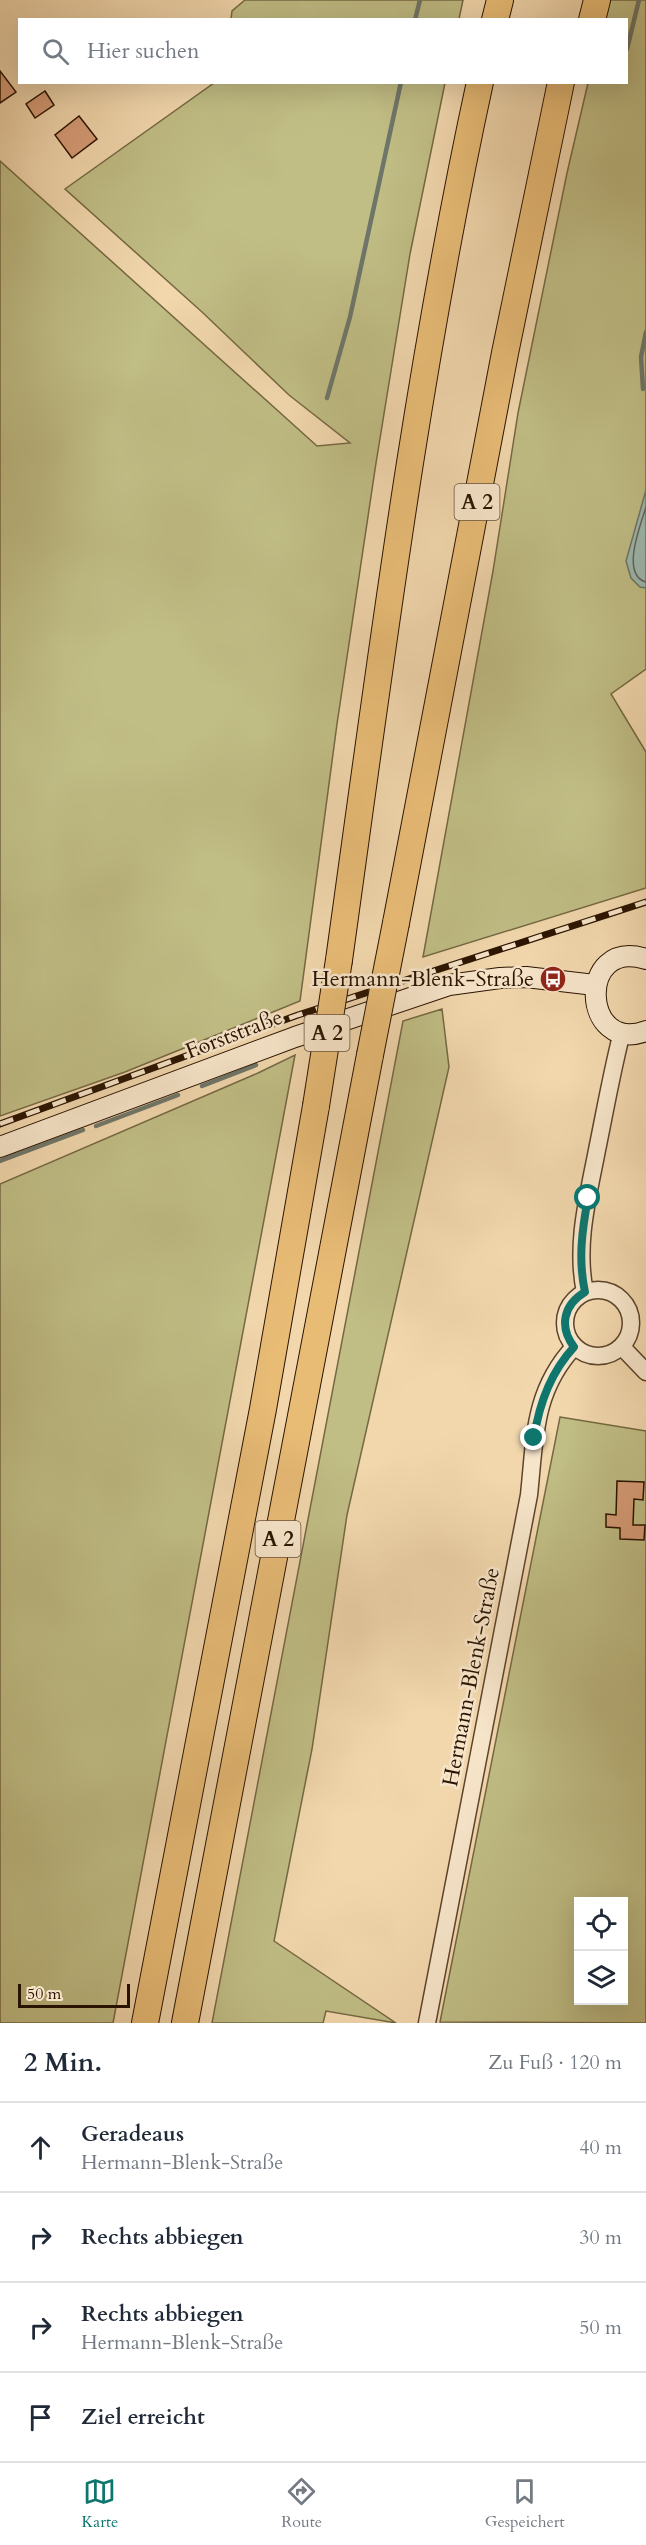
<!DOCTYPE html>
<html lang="de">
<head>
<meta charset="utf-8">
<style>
  body { margin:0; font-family:Cardo,serif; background:#f6f6f7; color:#1f2937 }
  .controls { position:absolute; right:18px; bottom:18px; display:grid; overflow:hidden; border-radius:0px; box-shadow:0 6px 24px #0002 }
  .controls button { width:54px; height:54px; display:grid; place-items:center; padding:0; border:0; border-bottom:2px solid #e0e1e3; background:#fff; color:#1f2937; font:30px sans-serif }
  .scale { position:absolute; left:18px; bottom:15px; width:112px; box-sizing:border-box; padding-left:6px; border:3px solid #2a1300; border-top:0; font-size:16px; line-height:21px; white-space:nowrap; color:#2a1300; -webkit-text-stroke:4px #f7e5ca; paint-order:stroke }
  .stop { position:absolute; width:18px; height:18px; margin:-14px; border:4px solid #0f766e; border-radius:50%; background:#fff }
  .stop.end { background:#0f766e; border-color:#fff; box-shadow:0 2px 6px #0008 }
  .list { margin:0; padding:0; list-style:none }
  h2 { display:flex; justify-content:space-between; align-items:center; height:78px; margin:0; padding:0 24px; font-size:26px }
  h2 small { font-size:20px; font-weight:400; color:#747a83 }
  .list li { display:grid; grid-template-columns:39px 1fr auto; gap:18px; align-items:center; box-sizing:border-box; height:90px; padding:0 24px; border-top:2px solid #e0e1e3 }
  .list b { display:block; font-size:22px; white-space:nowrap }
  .list p { margin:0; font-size:20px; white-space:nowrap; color:#747a83 }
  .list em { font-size:20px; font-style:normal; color:#747a83 }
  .icon { flex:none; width:33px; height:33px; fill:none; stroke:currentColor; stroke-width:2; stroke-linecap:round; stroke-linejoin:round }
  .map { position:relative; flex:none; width:646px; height:2023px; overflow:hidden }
  .search { position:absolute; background:#fff; box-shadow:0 6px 24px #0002; left:18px; right:18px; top:18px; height:66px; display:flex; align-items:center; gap:15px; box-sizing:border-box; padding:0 21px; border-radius:0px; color:#747a83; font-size:22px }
  .sheet { height:438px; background:#fff }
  nav { display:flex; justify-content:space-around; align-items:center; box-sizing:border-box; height:84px; border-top:2px solid #e0e1e3; background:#fff; font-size:16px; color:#747a83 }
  nav a { display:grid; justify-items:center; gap:3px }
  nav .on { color:#0f766e }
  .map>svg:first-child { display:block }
  .green { fill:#c0bd85; stroke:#756842; stroke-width:1.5; fill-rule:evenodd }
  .water { fill:#9cb8af; stroke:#6e7669; stroke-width:1.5 }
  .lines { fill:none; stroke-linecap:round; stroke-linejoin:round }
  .shore { stroke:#636658; stroke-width:1.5 }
  .stream { stroke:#6e7669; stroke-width:4.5 }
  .building { fill:#d69c77; stroke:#2a1300; stroke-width:1.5 }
  .tertiary-casing { stroke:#5c442b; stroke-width:19 }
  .secondary-casing { stroke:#2a1300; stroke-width:22 }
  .motorway-casing { stroke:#2a1300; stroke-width:28 }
  .tertiary { stroke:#f7e5ca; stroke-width:16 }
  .secondary { stroke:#f7e5ca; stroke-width:20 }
  .motorway { stroke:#e9bc76; stroke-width:26 }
  .rail-casing { stroke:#2a1300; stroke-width:7 }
  .rail { stroke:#f7e5ca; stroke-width:4.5; stroke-dasharray:14; stroke-linecap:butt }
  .motorway-bridge-casing { stroke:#2a1300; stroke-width:28; stroke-linecap:butt }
  .motorway-bridge { stroke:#e9bc76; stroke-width:26 }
  .route { stroke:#0f766e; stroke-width:8 }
  .labels { text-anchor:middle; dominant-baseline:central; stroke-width:5; stroke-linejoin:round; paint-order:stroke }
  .shield { fill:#f7e5ca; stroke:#68523d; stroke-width:1.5 }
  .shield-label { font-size:21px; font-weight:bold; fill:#2a1300 }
  .poi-label { font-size:22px; fill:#2a1300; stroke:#f7e5ca; text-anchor:end }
  .street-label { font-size:22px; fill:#2a1300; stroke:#f7e5ca }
</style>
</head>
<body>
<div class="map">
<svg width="646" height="2023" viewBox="0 0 646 2023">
  <rect width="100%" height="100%" fill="#f2d7ad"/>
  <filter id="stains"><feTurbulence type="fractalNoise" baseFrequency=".00333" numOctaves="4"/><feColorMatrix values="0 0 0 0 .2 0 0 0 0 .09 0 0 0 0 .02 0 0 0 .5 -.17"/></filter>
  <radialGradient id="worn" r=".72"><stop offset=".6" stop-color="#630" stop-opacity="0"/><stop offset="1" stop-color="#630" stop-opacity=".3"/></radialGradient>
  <g class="green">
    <polygon points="245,0 463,0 459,19 231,19 232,11"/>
    <polygon points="609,0 646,0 646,669 611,694 646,752 646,888 423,957 493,571 518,413 567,173 588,83 626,82 626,20 604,19"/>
    <polygon points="214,83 445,83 410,254 376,463 337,724 300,1001 125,1072 0,1116 0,161 317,446 350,443 289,395 202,312 65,189"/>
    <polygon points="442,1009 449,1067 347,1515 312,1749 274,1941 396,2023 326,2011 323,2023 212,2023 403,1021"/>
    <polygon points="295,1055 113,2023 0,2023 0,1184 258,1073"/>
    <path d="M560 1417 646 1431V2023L440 2022ZM578 1902H624V2000H578Z"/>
  </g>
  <polygon class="water" points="646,490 646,588 640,587 631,578 626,561"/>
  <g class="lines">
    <path class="shore" d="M646 507C641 524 620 575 646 582"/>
    <g class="stream">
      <polyline points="415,20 420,0"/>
      <polyline points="627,49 639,0"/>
      <polyline points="643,389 641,357 646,332"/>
      <polyline points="327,398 350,317 401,82"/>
      <polyline points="202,1086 256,1065"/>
      <polyline points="96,1126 178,1095"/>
      <polyline points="0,1161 83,1130"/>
    </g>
  </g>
  <g class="building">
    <polygon points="0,71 16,92 0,103"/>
    <polygon points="45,91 54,105 35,118 26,104"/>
    <polygon points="79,116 97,139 72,158 55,135"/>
    <polygon points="617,1481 644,1482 643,1500 634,1499 633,1525 645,1525 644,1540 620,1539 620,1528 606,1527 606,1514 616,1515"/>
  </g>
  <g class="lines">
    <defs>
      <g id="tertiary">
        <circle cx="598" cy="1323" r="33"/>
        <path d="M585 1292C575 1245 588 1197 597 1150 605 1111 612 1071 622 1032"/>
        <polyline points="622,1347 646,1372"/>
        <path d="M427 2023 529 1495C535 1439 533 1391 574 1347"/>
      </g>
      <g id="secondary">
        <path d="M646 959C576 937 582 1055 646 1031"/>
        <polyline points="0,1147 295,1037 449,985 500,978 526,977 595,985"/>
      </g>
      <g id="motorway">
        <polyline points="495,20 500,0"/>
        <polyline points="592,20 597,0"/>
        <polyline points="396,923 505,353 561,82"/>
        <path d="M339 960C380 666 417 372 480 82"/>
        <polyline points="145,2023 263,1409 316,1106"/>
        <polyline points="185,2023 370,1055"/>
      </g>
    </defs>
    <use href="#tertiary" class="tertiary-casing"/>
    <use href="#secondary" class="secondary-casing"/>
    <use href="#motorway" class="motorway-casing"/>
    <use href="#tertiary" class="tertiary"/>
    <use href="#secondary" class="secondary"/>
    <use href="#motorway" class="motorway"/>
    <defs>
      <polyline id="rail" points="0,1124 298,1015 646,902"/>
    </defs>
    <use href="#rail" class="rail-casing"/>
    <use href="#rail" class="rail"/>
    <defs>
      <g id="motorway-bridge">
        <polyline points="370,1055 396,923"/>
        <polyline points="316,1106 339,960"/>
      </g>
    </defs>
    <use href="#motorway-bridge" class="motorway-bridge-casing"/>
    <use href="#motorway-bridge" class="motorway-bridge"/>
  </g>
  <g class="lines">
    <path class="route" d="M534 1438C539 1404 550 1373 574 1347 559 1327 563 1305 585 1292 578 1260 582 1230 588 1198"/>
  </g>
  <defs>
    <symbol id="bus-disc" viewBox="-11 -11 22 22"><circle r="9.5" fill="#8f2418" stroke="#f7e5ca"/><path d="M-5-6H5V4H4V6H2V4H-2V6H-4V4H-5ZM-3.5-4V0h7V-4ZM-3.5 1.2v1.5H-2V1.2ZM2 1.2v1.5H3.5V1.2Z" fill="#fff"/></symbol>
  </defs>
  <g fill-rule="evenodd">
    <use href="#bus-disc" x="538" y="964" width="30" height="30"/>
  </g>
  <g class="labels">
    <g class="shield">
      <rect x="454.5" y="484" width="45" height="36" rx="4.5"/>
      <rect x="304.5" y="1015" width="45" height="36" rx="4.5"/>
      <rect x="255.5" y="1521" width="45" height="36" rx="4.5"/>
    </g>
    <g class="shield-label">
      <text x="477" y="502">A 2</text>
      <text x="327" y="1033">A 2</text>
      <text x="278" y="1539">A 2</text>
    </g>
    <g class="poi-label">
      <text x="534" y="979">Hermann-Blenk-Straße</text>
    </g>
    <g class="street-label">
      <text transform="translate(234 1034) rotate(-21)">Forststraße</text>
      <text transform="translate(471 1677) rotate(-79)">Hermann-Blenk-Straße</text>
    </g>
  </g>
  <rect width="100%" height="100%" filter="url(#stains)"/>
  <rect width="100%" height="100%" fill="url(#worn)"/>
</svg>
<div class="controls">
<button><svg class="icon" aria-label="locate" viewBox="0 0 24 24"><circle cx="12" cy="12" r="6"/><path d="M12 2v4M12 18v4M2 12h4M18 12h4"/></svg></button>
<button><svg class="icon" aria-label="layers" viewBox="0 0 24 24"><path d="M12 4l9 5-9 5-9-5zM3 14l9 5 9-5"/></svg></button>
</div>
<div class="scale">50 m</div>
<div class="stop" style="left:588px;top:1198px"></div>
<div class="stop end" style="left:534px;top:1438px"></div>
<div class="search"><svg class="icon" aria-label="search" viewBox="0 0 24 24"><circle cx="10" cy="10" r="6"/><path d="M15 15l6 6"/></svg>Hier suchen</div>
</div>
<section class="sheet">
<h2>2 Min.<small>Zu Fuß · 120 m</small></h2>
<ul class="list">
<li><svg class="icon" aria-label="ahead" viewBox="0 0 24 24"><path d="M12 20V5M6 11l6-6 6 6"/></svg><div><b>Geradeaus</b><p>Hermann-Blenk-Straße</p></div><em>40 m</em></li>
<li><svg class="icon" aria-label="right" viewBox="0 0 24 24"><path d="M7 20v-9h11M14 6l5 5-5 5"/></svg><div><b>Rechts abbiegen</b></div><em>30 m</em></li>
<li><svg class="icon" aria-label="right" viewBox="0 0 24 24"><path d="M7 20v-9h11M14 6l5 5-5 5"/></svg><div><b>Rechts abbiegen</b><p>Hermann-Blenk-Straße</p></div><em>50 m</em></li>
<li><svg class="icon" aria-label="arrive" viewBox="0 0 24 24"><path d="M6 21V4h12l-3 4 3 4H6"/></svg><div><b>Ziel erreicht</b></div></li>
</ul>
</section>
<nav>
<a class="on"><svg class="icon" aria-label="map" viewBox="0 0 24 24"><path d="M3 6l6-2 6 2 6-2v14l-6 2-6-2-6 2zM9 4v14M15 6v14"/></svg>Karte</a>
<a><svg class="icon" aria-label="directions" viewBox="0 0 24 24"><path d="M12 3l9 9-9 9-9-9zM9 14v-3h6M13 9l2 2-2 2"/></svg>Route</a>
<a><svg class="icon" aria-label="saved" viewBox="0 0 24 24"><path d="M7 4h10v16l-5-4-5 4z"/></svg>Gespeichert</a>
</nav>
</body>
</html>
